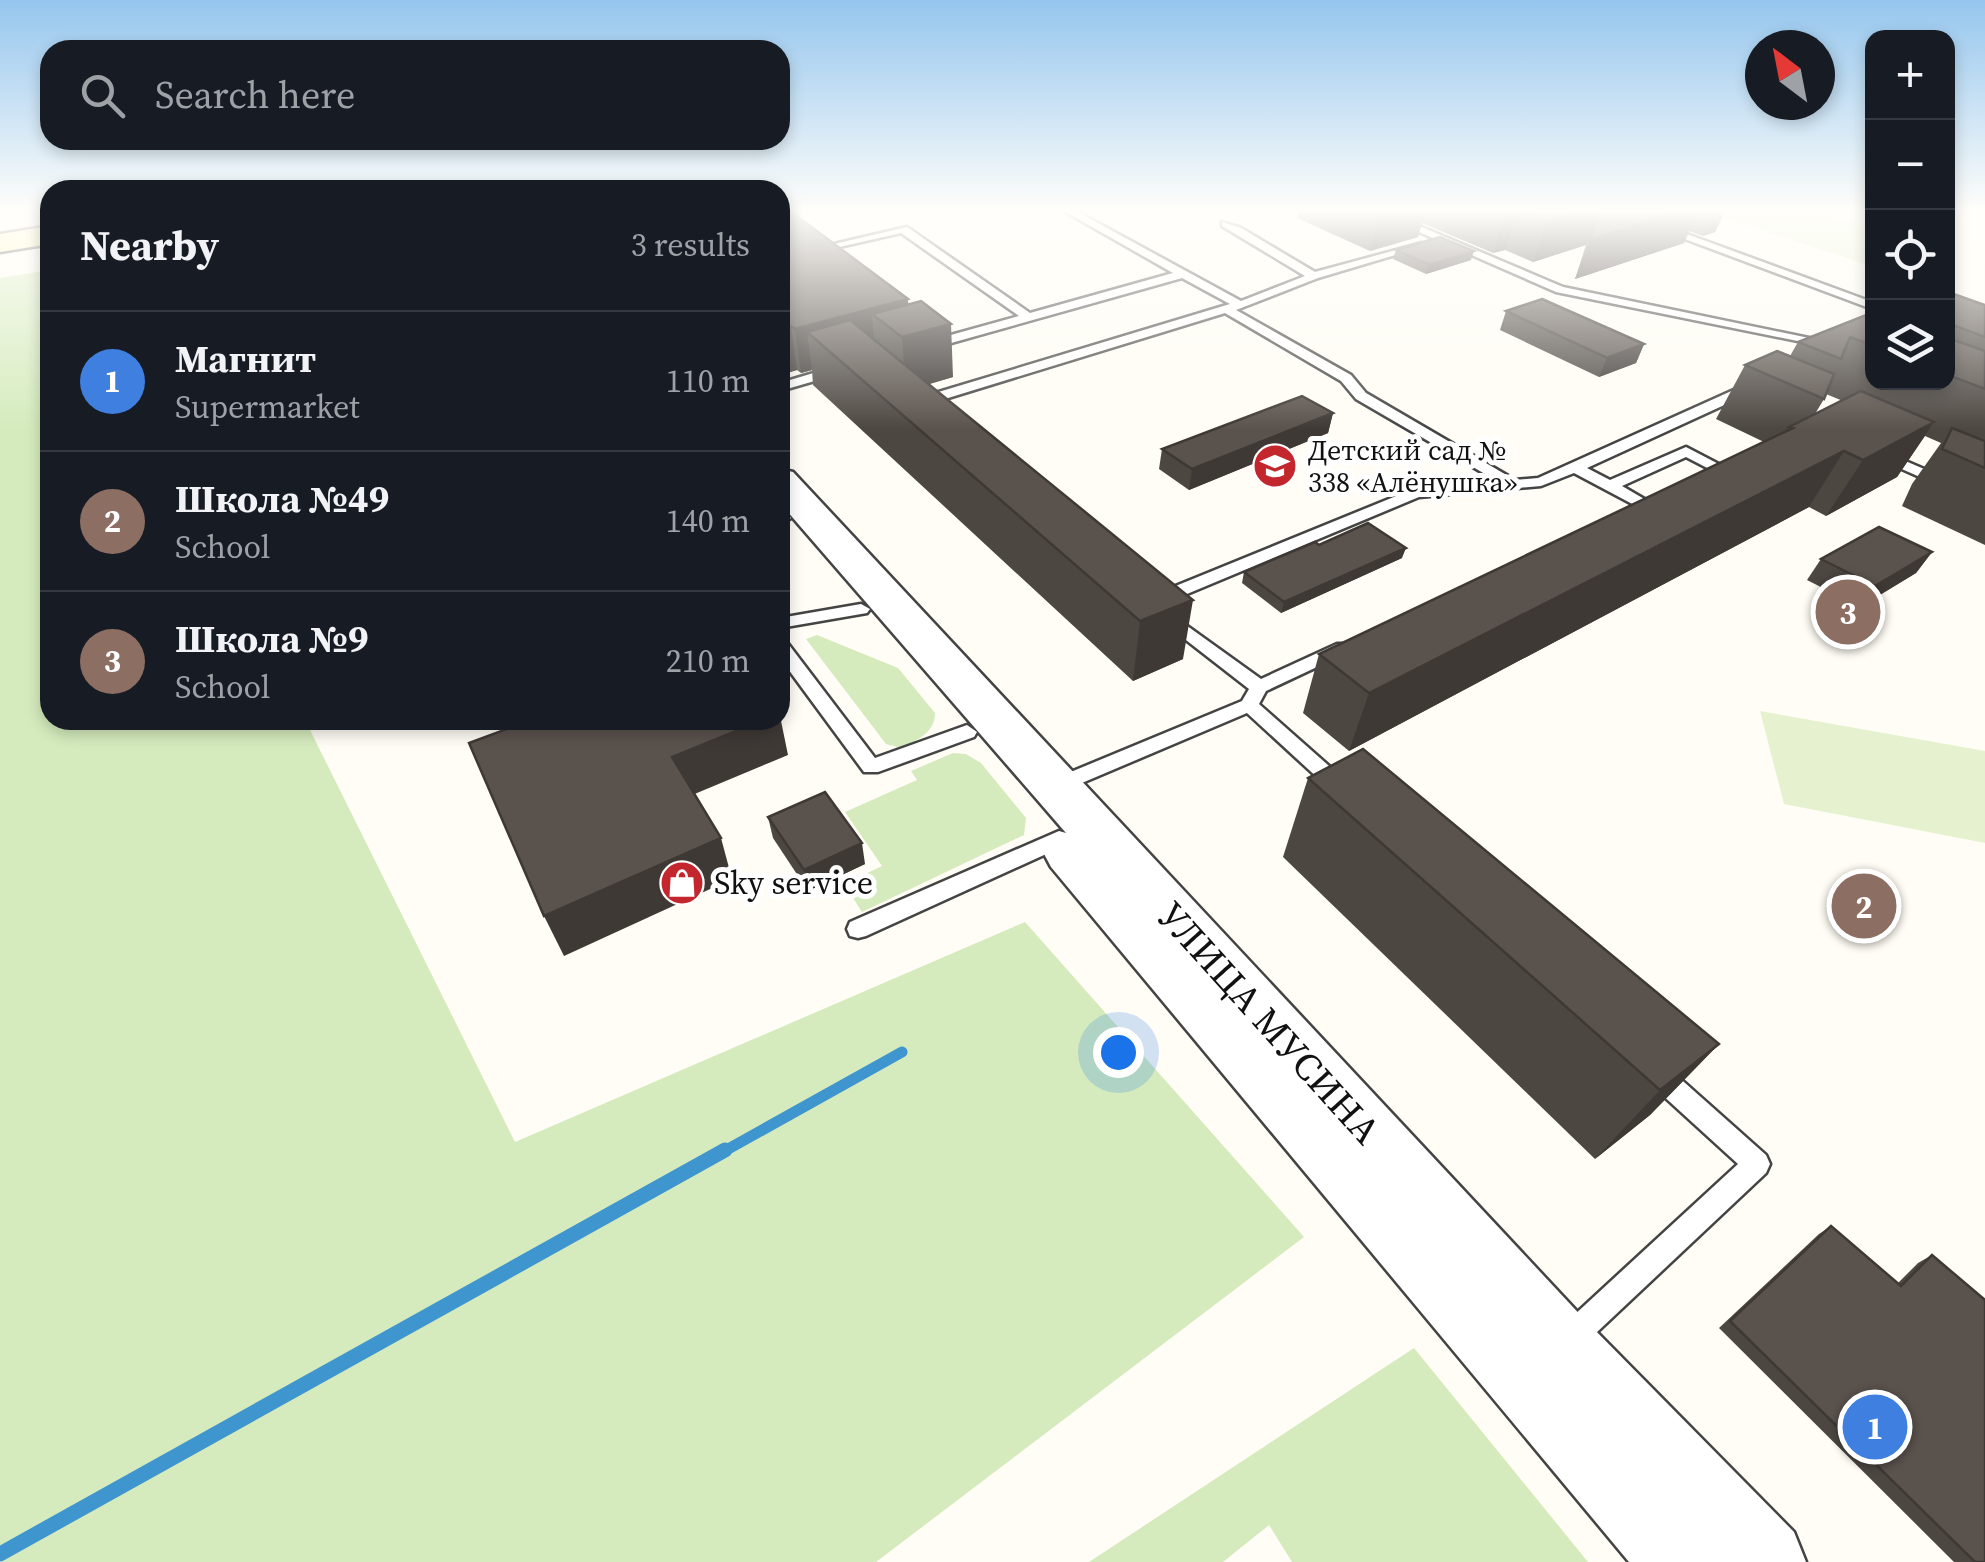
<!DOCTYPE html>
<html lang="en">
<head>
<meta charset="utf-8">
<style>
  body { margin:0; font-family:"Source Serif 4",serif; background:#20242c; color:#f1f3f6 }
  .controls { position:absolute; right:30px; top:30px; display:grid; overflow:hidden; border-radius:20px; box-shadow:0 5px 15px #0003 }
  .controls button { width:90px; height:90px; display:grid; place-items:center; padding:0; border:0; border-bottom:2px solid #363941; background:#171b24; color:#f1f3f6; font:50px sans-serif }
  .compass { position:absolute; left:1745px; top:30px; width:90px; height:90px; border-radius:50%; background:#171b24; box-shadow:0 5px 15px #0003; rotate:328deg }
  .you { position:absolute; left:1118px; top:1052px; width:35px; height:35px; margin:-25px; border:8px solid #fff; border-radius:50%; background:#1a73e8; box-shadow:0 0 0 15px #1a73e833 }
  .badge { display:grid; place-items:center; width:65px; height:65px; border-radius:50%; background:#c4262e; color:#fff; font-size:32px; font-weight:700 }
  .pin { position:absolute; translate:-50% -50%; border:5px solid #fff; box-shadow:0 2px 10px #0006 }
  .list { margin:0; padding:0; list-style:none }
  h2 { display:flex; justify-content:space-between; align-items:center; height:130px; margin:0; padding:0 40px; font-size:42px }
  h2 small { font-size:32px; font-weight:400; color:#9ea1a6 }
  .list li { display:grid; grid-template-columns:65px 1fr auto; gap:30px; align-items:center; box-sizing:border-box; height:140px; padding:0 40px; border-top:2px solid #363941 }
  .list b { display:block; font-size:38px; white-space:nowrap }
  .list p { margin:0; font-size:32px; white-space:nowrap; color:#9ea1a6 }
  .list em { font-size:32px; font-style:normal; color:#9ea1a6 }
  .icon { flex:none; width:55px; height:55px; fill:none; stroke:currentColor; stroke-width:2; stroke-linecap:round; stroke-linejoin:round }
  .map { position:relative; flex:none; width:1985px; height:1562px; overflow:hidden }
  .search { position:absolute; background:#171b24; box-shadow:0 5px 15px #0003; left:40px; top:40px; width:750px; height:110px; display:flex; align-items:center; gap:25px; box-sizing:border-box; padding:0 35px; border-radius:30px; color:#9ea1a6; font-size:38px }
  .panel { position:absolute; background:#171b24; box-shadow:0 5px 15px #0003; left:40px; top:180px; width:750px; height:550px; border-radius:30px }
  .map>svg:first-child { display:block }
  .green { fill:#d5ebbd }
  .pitch { fill:#e6f2cf }
  .lines { fill:none; stroke-linecap:round; stroke-linejoin:round }
  .stream-far1 { stroke:#3f96cf; stroke-width:11 }
  .stream { stroke:#3f96cf; stroke-width:15 }
  .service-casing { stroke:#444; stroke-width:5 }
  .tertiary-casing { stroke:#444; stroke-width:5 }
  .secondary-casing { stroke:#333; stroke-width:5 }
  .service { fill:#fff; fill-rule:evenodd }
  .tertiary { fill:#fff; fill-rule:evenodd }
  .secondary { fill:#fff6b0; fill-rule:evenodd }
  .wall { fill:#4d4742; fill-rule:evenodd }
  .shaded-wall { fill:#3f3936 }
  .building { fill:#5a524d; stroke:#3f3936; stroke-width:2.5 }
  .labels { text-anchor:middle; dominant-baseline:central; stroke-width:10; stroke-linejoin:round; paint-order:stroke }
  .far-poi-label { font-size:28px; fill:#111; stroke:#fff; text-anchor:start }
  .poi-label { font-size:32px; fill:#111; stroke:#fff; text-anchor:start }
  .near-street-label { font-size:38px; fill:#111; stroke:#fff }
</style>
</head>
<body>
<div class="map">
<svg width="1985" height="1562" viewBox="0 0 1985 1562">
  <rect width="100%" height="100%" fill="#fffdf5"/>
  <g class="green">
    <polygon points="50,270 50,720 305,720 515,1142 1025,922 1304,1237 876,1562 0,1562 0,278"/>
    <path d="M817 635 898 668 935 713C935 733 917 740 901 748L886 744 806 639Z"/>
    <polygon points="966,754 981,763 1026,818 1024,835 862,912 844,884 882,866 845,812 917,780 911,771 953,753"/>
    <polygon points="1414,1348 1588,1562 1292,1562 1269,1525 1223,1562 1089,1562"/>
  </g>
  <g class="pitch">
    <polygon points="1704,211 1815,211 1872,229 1872,266"/>
    <polygon points="1760,711 1985,751 1985,843 1784,804"/>
  </g>
  <g class="lines">
    <polyline class="stream-far1" points="721,1153 902,1052"/>
    <polyline class="stream" points="0,1554 725,1150"/>
    <defs>
      <g id="service">
        <polygon points="1064,211 1076,211 1241,301 1305,276 1222,226 1222,222 1241,228 1315,272 1422,243 1422,247 1318,278 1236,310 1351,375 1366,393 1515,480 1538,478 1747,384 1757,384 1757,390 1587,468 1610,480 1686,447 1734,472 1720,480 1710,480 1708,477 1715,472 1686,457 1622,486 1658,507 1638,517 1630,512 1638,507 1574,473 1541,486 1419,497 1163,604 1151,604 1151,596 1411,490 1497,481 1356,399 1341,381 1225,313 922,406 912,406 912,400 1230,304 1182,278 944,345 940,344 940,338 1019,316 901,233 826,250 821,247 907,227 1030,313 1173,273"/>
        <polygon points="1371,211 1384,211 1563,287 1838,344 1832,348 1556,292"/>
        <polygon points="1610,211 1624,211 1872,302 1872,309"/>
        <polygon points="837,366 843,370 842,373 780,391 780,383"/>
        <polygon points="1882,451 1985,495 1985,506 1877,458 1877,452"/>
        <polygon points="780,514 788,515 791,518 780,525"/>
        <polygon points="861,604 870,609 867,613 780,628 780,618"/>
        <polygon points="1165,610 1261,679 1337,644 1349,644 1352,648 1349,652 1266,691 1259,704 1346,781 1349,786 1346,791 1332,791 1247,713 1063,791 1049,791 1046,786 1049,781 1242,701 1249,689 1159,619 1156,615 1159,611"/>
        <polygon points="780,639 786,641 875,758 967,725 977,732 974,737 878,772 864,772 780,658"/>
        <polygon points="1059,831 1066,833 1069,839 1066,845 866,936 858,938 850,936 847,929 850,922"/>
        <polygon points="1657,1063 1666,1066 1766,1155 1770,1164 1766,1173 1579,1349 1569,1354 1559,1349 1554,1339 1559,1329 1738,1164 1648,1082 1644,1074 1648,1066"/>
      </g>
      <polygon id="tertiary" points="780,469 793,472 1586,1321 1794,1532 1806,1562 1629,1562 1051,867 1043,852 1051,837 1066,833 780,503"/>
      <polygon id="secondary" points="50,226 50,244 0,252 0,234"/>
    </defs>
    <use href="#service" class="service-casing"/>
    <use href="#tertiary" class="tertiary-casing"/>
    <use href="#secondary" class="secondary-casing"/>
    <use href="#service" class="service"/>
    <use href="#tertiary" class="tertiary"/>
    <use href="#secondary" class="secondary"/>
  </g>
  <g class="wall">
    <polygon points="780,211 908,299 908,304 953,377 929,384 1183,659 1133,681 813,385 812,370 801,373 797,370 780,375"/>
    <polygon points="1299,211 1725,211 1715,232 1703,236 1689,231 1684,243 1575,279 1586,245 1533,262 1505,250 1493,253 1422,223 1418,237 1370,251 1297,218"/>
    <polygon points="1396,250 1471,260 1426,274 1393,259"/>
    <path d="M1948 292 1985 305V545L1902 506 1912 484 1941 443 1925 436 1897 477 1826 516 1809 507 1349 751 1303 713 1319 654 1764 442 1716 419 1745 365 1790 356 1798 342 1872 313V382H1948ZM1826 394 1843 401 1815 414 1824 399Z"/>
    <polygon points="1506,311 1644,344 1636,363 1599,377 1500,330"/>
    <polygon points="1333,413 1328,433 1189,490 1159,469 1162,449"/>
    <polygon points="1319,545 1402,558 1281,613 1242,583 1244,572"/>
    <polygon points="1932,552 1916,573 1860,607 1807,580 1821,559"/>
    <polygon points="1308,778 1719,1044 1650,1115 1595,1159 1283,857"/>
    <polygon points="768,817 865,864 808,891 773,838"/>
    <polygon points="1831,1226 1897,1284 1918,1263 1932,1255 1985,1562 1954,1562 1719,1328 1819,1234"/>
  </g>
  <g class="shaded-wall">
    <polygon points="1386,211 1426,211 1418,237 1370,251 1379,213"/>
    <polygon points="1518,211 1505,250 1493,253 1506,215"/>
    <polygon points="1587,211 1599,211 1586,245 1533,262 1547,223"/>
    <polygon points="1680,211 1698,211 1684,243 1575,279 1590,240"/>
    <polygon points="1715,211 1725,211 1715,232 1703,236"/>
    <polygon points="1474,251 1471,260 1426,274 1429,265"/>
    <polygon points="908,299 910,335 951,324 953,377 906,391 902,337 872,314 875,353 807,332 812,370 801,373 795,329"/>
    <polygon points="791,326 797,370 780,375 780,328"/>
    <polygon points="1644,344 1636,363 1599,377 1607,358"/>
    <polygon points="1333,413 1328,433 1189,490 1192,469"/>
    <polygon points="1934,422 1897,477 1826,516 1863,460"/>
    <polygon points="1844,451 1809,507 1349,751 1369,693"/>
    <polygon points="1406,548 1402,558 1281,613 1284,602"/>
    <polygon points="1932,552 1916,573 1860,607 1875,586"/>
    <polygon points="1193,600 1183,659 1133,681 1140,621"/>
    <polygon points="780,716 788,755 685,798 672,757 763,720 780,720"/>
    <polygon points="721,838 732,879 564,956 544,916"/>
    <polygon points="862,843 865,864 808,891 804,870"/>
    <polygon points="1719,1044 1650,1115 1595,1159 1660,1090"/>
  </g>
  <g class="building">
    <polygon points="780,211 790,211 908,299 795,329 791,326 780,328 780,265 785,260 780,259"/>
    <polygon points="1496,211 1587,211 1547,223 1518,211 1506,215"/>
    <polygon points="1599,211 1680,211 1590,240"/>
    <polygon points="1440,237 1474,251 1429,265 1396,250"/>
    <polygon points="1948,292 1985,305 1985,337 1953,325 1948,326"/>
    <polygon points="1542,299 1644,344 1607,358 1506,311"/>
    <polygon points="921,301 951,324 902,337 872,314"/>
    <polygon points="1871,313 1872,345 1850,337 1841,359 1798,342"/>
    <polygon points="850,320 1193,600 1140,621 807,332"/>
    <polygon points="1948,338 1985,351 1985,389 1948,375"/>
    <polygon points="1777,351 1834,374 1824,399 1745,365"/>
    <polygon points="1861,391 1934,422 1863,460 1844,451 1369,693 1319,654 1793,428 1789,427"/>
    <polygon points="1302,396 1333,413 1192,469 1162,449"/>
    <polygon points="1952,428 1985,441 1985,468 1942,449"/>
    <polygon points="1368,523 1406,548 1284,602 1244,572 1315,542 1319,545"/>
    <polygon points="1879,527 1932,552 1875,586 1821,559"/>
    <polygon points="531,720 763,720 672,757 721,838 544,916 469,743"/>
    <polygon points="1363,749 1719,1044 1660,1090 1308,778"/>
    <polygon points="825,792 862,843 804,870 768,817"/>
    <polygon points="1831,1226 1901,1286 1932,1255 1985,1300 1985,1562 1975,1562 1730,1321"/>
  </g>
  <linearGradient id="sky" x2="0" y2="1"><stop stop-color="#95c6ee"/><stop offset="0.49" stop-color="#fffefa"/><stop offset="1" stop-color="#fffefa" stop-opacity="0"/></linearGradient>
  <rect width="1985" height="430" fill="url(#sky)"/>
  <defs>
    <symbol id="school-disc" viewBox="-11 -11 22 22"><circle r="9.5" fill="#c4262e" stroke="#fff"/><path d="M0-5L7-2L0 1L-7-2ZM-4 1L0 2.5L4 1V4Q0 6-4 4Z" fill="#fff"/></symbol>
    <symbol id="shop-disc" viewBox="-11 -11 22 22"><circle r="9.5" fill="#c4262e" stroke="#fff"/><path d="M-5-2.5h2.3a2.7 3.5 0 0 1 5.4 0H5L5.5 6h-11ZM-1.5-2.5h3a1.5 2.3 0 0 0-3 0Z" fill="#fff"/></symbol>
  </defs>
  <g fill-rule="evenodd">
    <use href="#school-disc" x="1250" y="441" width="50" height="50"/>
    <use href="#shop-disc" x="657" y="858" width="50" height="50"/>
  </g>
  <g class="labels">
    <g class="far-poi-label">
      <text x="1308" y="450">Детский сад №<tspan x="1308" dy="32">338 «Алёнушка»</tspan></text>
    </g>
    <g class="poi-label">
      <text x="714" y="883">Sky service</text>
    </g>
    <g class="near-street-label">
      <text transform="translate(1269 1023) rotate(48)">УЛИЦА МУСИНА</text>
    </g>
  </g>
</svg>
<div class="controls">
<button>+</button>
<button>−</button>
<button><svg class="icon" aria-label="locate" viewBox="0 0 24 24"><circle cx="12" cy="12" r="6"/><path d="M12 2v4M12 18v4M2 12h4M18 12h4"/></svg></button>
<button><svg class="icon" aria-label="layers" viewBox="0 0 24 24"><path d="M12 4l9 5-9 5-9-5zM3 14l9 5 9-5"/></svg></button>
</div>
<svg class="compass" viewBox="-18 -18 36 36"><path d="M0-13l5 13h-10z" fill="#e53935"/><path d="M0 13l5-13h-10z" fill="#9ea1a6"/></svg>
<div class="you"></div>
<div class="pin badge" style="left:1875px;top:1427px;background:#3f7fe0">1</div>
<div class="pin badge" style="left:1864px;top:906px;background:#8d6e63">2</div>
<div class="pin badge" style="left:1848px;top:612px;background:#8d6e63">3</div>
<div class="search"><svg class="icon" aria-label="search" viewBox="0 0 24 24"><circle cx="10" cy="10" r="6"/><path d="M15 15l6 6"/></svg>Search here</div>
<section class="panel">
<h2>Nearby<small>3 results</small></h2>
<ul class="list">
<li><span class="badge" style="background:#3f7fe0">1</span><div><b>Магнит</b><p>Supermarket</p></div><em>110 m</em></li>
<li><span class="badge" style="background:#8d6e63">2</span><div><b>Школа №49</b><p>School</p></div><em>140 m</em></li>
<li><span class="badge" style="background:#8d6e63">3</span><div><b>Школа №9</b><p>School</p></div><em>210 m</em></li>
</ul>
</section>
</div>
</body>
</html>
